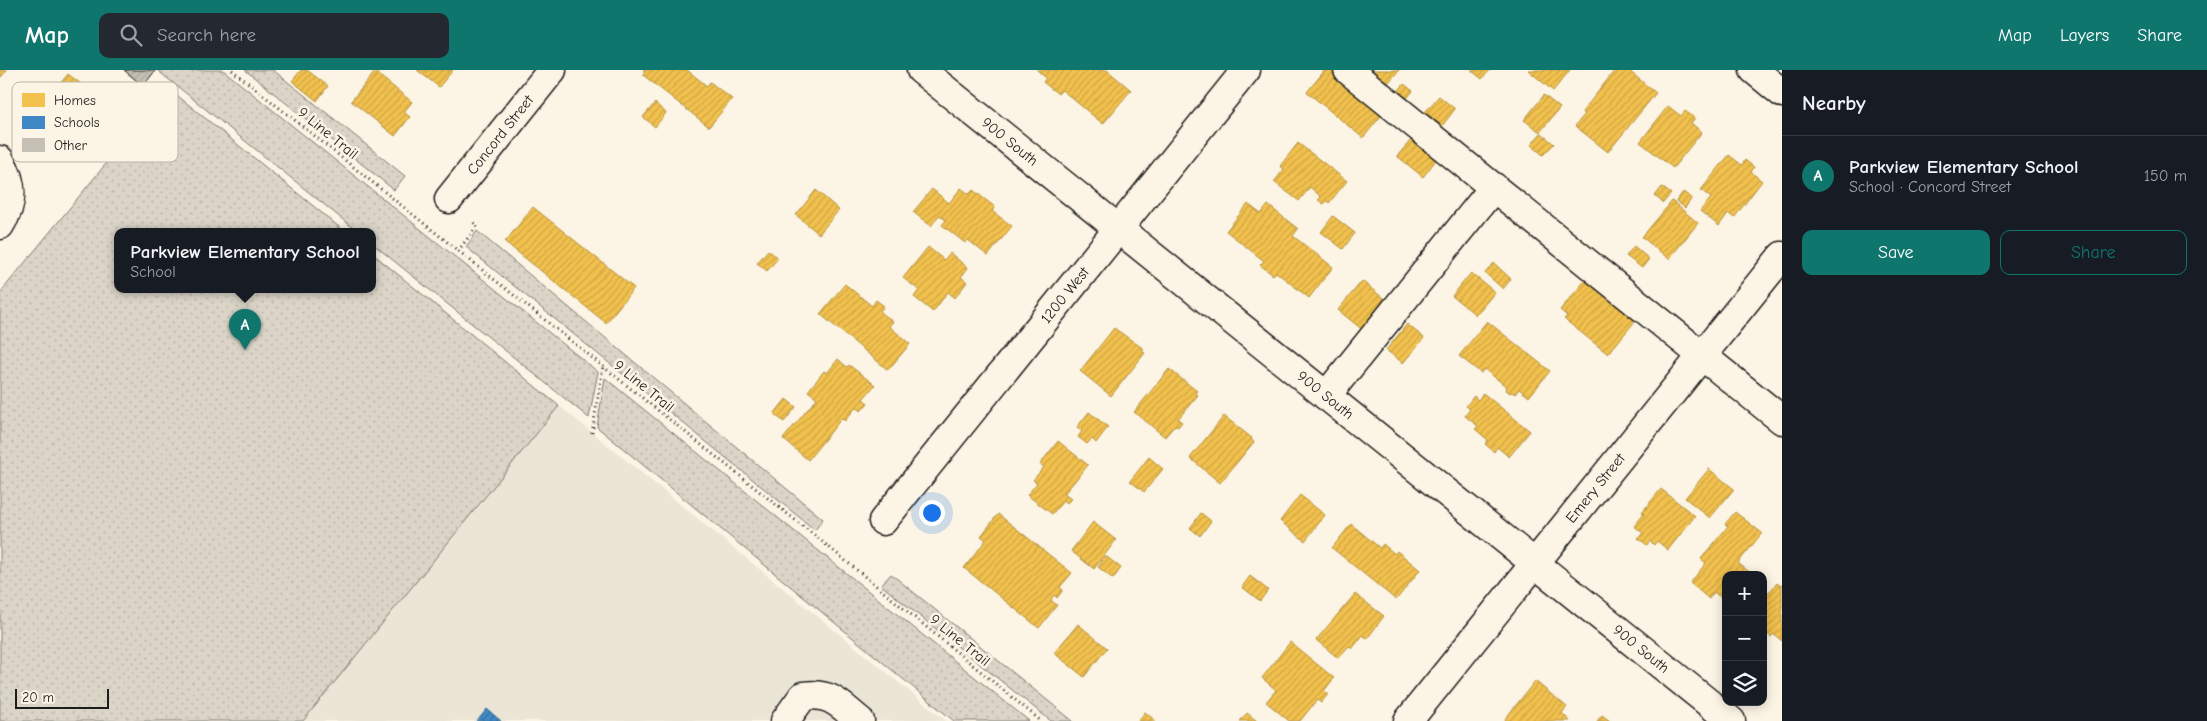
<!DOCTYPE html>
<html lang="en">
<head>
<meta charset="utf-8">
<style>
  body { margin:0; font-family:"Comic Neue",sans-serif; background:#242831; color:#f1f3f6 }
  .controls { position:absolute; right:15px; bottom:15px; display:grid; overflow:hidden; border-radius:10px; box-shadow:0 2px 12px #0003 }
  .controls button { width:45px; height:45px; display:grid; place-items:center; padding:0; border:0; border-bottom:1px solid #363941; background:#171b24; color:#f1f3f6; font:25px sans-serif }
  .scale { position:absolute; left:15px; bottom:12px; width:94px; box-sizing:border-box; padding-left:5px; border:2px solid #1c1c1c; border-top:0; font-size:14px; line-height:18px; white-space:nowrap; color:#1c1c1c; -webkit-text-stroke:4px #fcf5e5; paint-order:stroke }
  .you { position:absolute; left:931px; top:442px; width:18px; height:18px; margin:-12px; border:4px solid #fff; border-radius:50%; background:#1a73e8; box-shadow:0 0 0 8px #1a73e833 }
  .badge { display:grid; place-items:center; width:32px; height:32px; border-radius:50%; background:#0f766e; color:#fff; font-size:16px; font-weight:700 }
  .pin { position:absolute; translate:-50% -41px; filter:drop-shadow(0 1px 2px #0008) }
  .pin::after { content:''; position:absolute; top:26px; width:18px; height:15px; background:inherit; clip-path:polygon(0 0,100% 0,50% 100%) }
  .popup { position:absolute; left:114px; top:158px; width:262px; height:65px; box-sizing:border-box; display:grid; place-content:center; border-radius:10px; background:#171b24; filter:drop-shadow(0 1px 4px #0005); font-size:16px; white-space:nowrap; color:#9ea1a6 }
  .popup b { font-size:19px; color:#f1f3f6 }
  .popup::after { content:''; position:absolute; left:50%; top:100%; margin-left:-10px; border:10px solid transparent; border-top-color:#171b24 }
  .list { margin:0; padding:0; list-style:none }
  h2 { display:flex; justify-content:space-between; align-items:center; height:65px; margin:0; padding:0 20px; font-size:21px }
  h2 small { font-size:16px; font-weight:400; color:#9ea1a6 }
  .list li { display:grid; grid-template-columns:32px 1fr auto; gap:15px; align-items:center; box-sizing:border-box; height:80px; padding:0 20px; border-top:1px solid #363941 }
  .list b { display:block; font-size:19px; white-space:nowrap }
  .list p { margin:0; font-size:16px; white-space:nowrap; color:#9ea1a6 }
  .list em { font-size:16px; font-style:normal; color:#9ea1a6 }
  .actions { display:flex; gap:10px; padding:15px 20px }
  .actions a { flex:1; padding:11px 0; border:1px solid #0f766e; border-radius:10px; text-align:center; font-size:18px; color:#0f766e }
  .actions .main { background:#0f766e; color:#fff }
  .icon { flex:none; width:28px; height:28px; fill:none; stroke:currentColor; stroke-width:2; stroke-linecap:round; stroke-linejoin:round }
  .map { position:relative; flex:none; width:1782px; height:651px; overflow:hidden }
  header { display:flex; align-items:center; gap:30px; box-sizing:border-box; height:70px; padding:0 25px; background:#0f766e; color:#fff }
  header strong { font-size:24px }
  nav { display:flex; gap:28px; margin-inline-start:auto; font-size:18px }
  .search { width:350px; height:45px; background:#242831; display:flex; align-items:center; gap:12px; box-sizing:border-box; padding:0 18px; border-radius:10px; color:#9ea1a6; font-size:19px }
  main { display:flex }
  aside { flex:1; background:#171b24 }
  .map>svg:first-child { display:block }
  .built { fill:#ebe5d6 }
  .grass { fill:url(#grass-dots); stroke:#7c7872 }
  .homes { fill:url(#homes-hatch); stroke:#b2903f }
  .schools { fill:url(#schools-hatch); stroke:#346892 }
  .building { fill:url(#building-hatch); stroke:#1c1c1c }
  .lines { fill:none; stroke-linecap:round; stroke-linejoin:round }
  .minor-casing { stroke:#1c1c1c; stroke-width:31 }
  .path { stroke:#1c1c1c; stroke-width:3; stroke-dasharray:1 4; stroke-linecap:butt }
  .minor { stroke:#fcf5e5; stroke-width:28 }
  .labels { text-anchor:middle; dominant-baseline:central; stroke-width:5; stroke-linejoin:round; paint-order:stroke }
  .street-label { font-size:15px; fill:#1c1c1c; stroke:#fcf5e5 }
  .key { fill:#fcf5e5; stroke:#b9b4a9; stroke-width:1 }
  .key-label { font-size:14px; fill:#1c1c1c }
</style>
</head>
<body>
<header>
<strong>Map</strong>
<div class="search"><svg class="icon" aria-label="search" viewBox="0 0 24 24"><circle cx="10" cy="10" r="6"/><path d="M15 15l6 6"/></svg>Search here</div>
<nav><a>Map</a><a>Layers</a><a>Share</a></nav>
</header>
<main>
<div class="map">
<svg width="1782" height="651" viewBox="0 0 1782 651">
  <defs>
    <pattern id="grass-dots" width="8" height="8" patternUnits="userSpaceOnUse" patternTransform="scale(1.25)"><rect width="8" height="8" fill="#dbd5c8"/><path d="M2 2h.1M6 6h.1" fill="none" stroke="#bbb6ab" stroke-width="1.8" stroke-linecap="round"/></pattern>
    <pattern id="homes-hatch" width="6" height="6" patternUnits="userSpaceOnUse" patternTransform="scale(1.25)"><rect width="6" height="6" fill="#f2c14e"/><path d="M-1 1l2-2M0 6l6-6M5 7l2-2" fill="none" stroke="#cfa544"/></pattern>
    <pattern id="schools-hatch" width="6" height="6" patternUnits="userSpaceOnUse" patternTransform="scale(1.25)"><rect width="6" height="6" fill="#3f88c5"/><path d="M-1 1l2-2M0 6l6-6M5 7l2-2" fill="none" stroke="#346e9f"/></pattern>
    <pattern id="building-hatch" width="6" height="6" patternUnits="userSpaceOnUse" patternTransform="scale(1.25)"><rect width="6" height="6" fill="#c4c0b3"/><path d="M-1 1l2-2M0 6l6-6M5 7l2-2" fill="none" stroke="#a8a499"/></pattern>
  </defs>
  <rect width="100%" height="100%" fill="#fcf5e5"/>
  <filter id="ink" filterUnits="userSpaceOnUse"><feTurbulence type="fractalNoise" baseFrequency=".02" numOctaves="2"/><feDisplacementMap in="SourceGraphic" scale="10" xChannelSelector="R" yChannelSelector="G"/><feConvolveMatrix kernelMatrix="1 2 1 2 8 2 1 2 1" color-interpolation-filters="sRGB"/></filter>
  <g filter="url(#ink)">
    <polygon class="built" points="168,18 344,161 118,161 118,219 372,219 373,184 946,651 0,651 0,223"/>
    <g class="grass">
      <polygon points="157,0 223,0 598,302 589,348 373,174 372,161 357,161"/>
      <polygon points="245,0 273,0 405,106 394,120"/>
      <polygon points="168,18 344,161 118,161 118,219 372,219 373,184 559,336 303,651 0,651 0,223"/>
      <polygon points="477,161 823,449 815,460 466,177"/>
      <polygon points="605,308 1029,651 954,651 597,357"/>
      <polygon points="891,504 1073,651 1051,651 881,515"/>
    </g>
    <g class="homes">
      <polygon points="0,0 7,0 0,8"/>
      <polygon points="301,0 307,0 328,16 317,31 292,11"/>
      <polygon points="417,0 453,0 439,17"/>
      <polygon points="643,0 687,0 707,16 710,12 732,29 709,57 643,5 645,2"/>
      <polygon points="1037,0 1107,0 1131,20 1103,54 1062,20 1058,24 1043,12 1046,8"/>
      <polygon points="1325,0 1330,0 1375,37 1373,39 1381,46 1363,68 1307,22"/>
      <polygon points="1371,0 1399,0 1388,13"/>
      <polygon points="1471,0 1490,0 1482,9"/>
      <polygon points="1528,0 1570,0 1553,21"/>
      <polygon points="1615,0 1628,0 1656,23 1608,82 1575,56 1585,44 1582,42"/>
      <polygon points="375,2 412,32 404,42 410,47 395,66 351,31"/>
      <polygon points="68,4 114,39 86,73 66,57 64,60 39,40"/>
      <polygon points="1404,14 1413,21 1403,33 1394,26"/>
      <polygon points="1544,25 1560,38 1540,62 1524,50"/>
      <polygon points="1439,26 1455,39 1442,56 1425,42"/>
      <polygon points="655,33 666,43 655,57 643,47"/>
      <polygon points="1668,36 1681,46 1685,41 1695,48 1691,53 1702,62 1673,98 1640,72"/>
      <polygon points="1541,63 1554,74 1543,85 1531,75"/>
      <polygon points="1411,70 1436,90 1423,107 1397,86"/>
      <polygon points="1298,73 1347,111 1329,133 1327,131 1324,134 1318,130 1321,127 1310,117 1299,131 1274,112 1284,99 1280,96"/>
      <polygon points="1729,85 1742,95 1745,90 1754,97 1751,102 1762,111 1734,148 1728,143 1719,156 1700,141 1711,128 1701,120"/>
      <polygon points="1662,117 1671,124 1663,133 1655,126"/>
      <polygon points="961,118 969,124 973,120 995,137 992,141 1012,156 988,186 968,170 965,173 942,155 946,150 939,145 931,156 913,142 932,119 949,133"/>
      <polygon points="816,120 839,140 819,164 796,145"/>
      <polygon points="1683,122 1692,128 1685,138 1676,131"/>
      <polygon points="1672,131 1698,153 1669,189 1642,167"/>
      <polygon points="1248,134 1261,144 1268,135 1298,159 1293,166 1333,197 1309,228 1276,202 1273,205 1260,195 1264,191 1226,161"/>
      <polygon points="533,137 634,218 606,253 505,172"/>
      <polygon points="1333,146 1355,163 1343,179 1321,162"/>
      <polygon points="1634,176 1649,189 1642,198 1626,186"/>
      <polygon points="928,177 944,190 950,183 968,198 961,207 967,212 955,228 948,222 933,242 914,227 919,220 903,208"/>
      <polygon points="768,180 778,188 767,201 757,193"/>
      <polygon points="1494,193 1511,209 1503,219 1485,203"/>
      <polygon points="1471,203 1495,222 1476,245 1452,226"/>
      <polygon points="1587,208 1626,237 1624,240 1636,250 1608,284 1564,249 1567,246 1560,240"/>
      <polygon points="1362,211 1388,232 1365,262 1338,240"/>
      <polygon points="845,214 872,236 876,230 884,236 880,241 893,252 889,256 910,274 888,300 820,244"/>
      <polygon points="1487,251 1550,301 1529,327 1519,319 1515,324 1512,322 1510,323 1506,320 1507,317 1484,299 1481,303 1459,286"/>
      <polygon points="1407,254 1424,268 1403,293 1386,280"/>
      <polygon points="1114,258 1144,279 1142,281 1145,283 1111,326 1080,301"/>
      <polygon points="838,289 847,297 849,295 875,315 863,329 868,333 861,341 856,337 845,351 842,348 808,390 783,369 817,328 808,321 824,301 827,303"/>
      <polygon points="1169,299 1197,321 1195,323 1198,325 1178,349 1182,352 1178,357 1175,355 1165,367 1134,342"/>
      <polygon points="1483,323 1530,361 1509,387 1497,377 1494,382 1485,374 1488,370 1475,359 1478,356 1465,346 1470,339 1466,336 1474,326 1478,330"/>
      <polygon points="786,329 796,337 784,352 774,344"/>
      <polygon points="1089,342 1108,357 1096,373 1092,369 1087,374 1078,367 1082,361 1077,357"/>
      <polygon points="1224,346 1252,368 1251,369 1254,372 1220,413 1190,388"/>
      <polygon points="1058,371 1088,395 1064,424 1071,429 1067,433 1064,430 1052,444 1027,425 1037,413 1033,410 1044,397 1040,394"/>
      <polygon points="1149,387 1163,399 1144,422 1130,411"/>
      <polygon points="1709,399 1734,419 1710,448 1685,428"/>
      <polygon points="1661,419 1695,446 1668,480 1657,471 1654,475 1650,471 1647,475 1638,468 1643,463 1634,456 1644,444 1642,442"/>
      <polygon points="1300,425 1325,445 1305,471 1280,451"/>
      <polygon points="1735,442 1762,463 1738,493 1752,504 1726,505 1726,532 1714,522 1709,529 1690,513 1706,493 1701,489 1728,456 1725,454"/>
      <polygon points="1201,443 1211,451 1200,466 1190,458"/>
      <polygon points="998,444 1072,503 1060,517 1063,520 1057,528 1054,525 1051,530 1057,535 1039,558 964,498 986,470 981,466"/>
      <polygon points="1093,452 1116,470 1094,499 1071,481"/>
      <polygon points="1351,454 1380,478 1383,474 1395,484 1397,481 1420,500 1396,530 1332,478"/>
      <polygon points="1106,486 1121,498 1113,509 1098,497"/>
      <polygon points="1250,506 1268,520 1260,531 1242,517"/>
      <polygon points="1777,513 1781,516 1782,514 1782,571 1773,564 1771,567 1763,561 1763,529"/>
      <polygon points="1355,524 1384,546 1367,569 1363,565 1352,579 1349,576 1338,588 1316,570"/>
      <polygon points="1078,554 1107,578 1084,607 1054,583"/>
      <polygon points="1290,572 1334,608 1324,621 1328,624 1321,633 1317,630 1300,651 1289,651 1266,632 1276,620 1262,608"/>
      <polygon points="1535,611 1567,637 1562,643 1570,651 1506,651 1505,649"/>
      <polygon points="1145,642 1156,651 1138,651"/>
      <polygon points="1247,643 1257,651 1240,651"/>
      <polygon points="1602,645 1610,651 1597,651"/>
    </g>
    <polygon class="schools" points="487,639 501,651 477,651"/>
    <polygon class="building" points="124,0 154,0 155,1 143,16"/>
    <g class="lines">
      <defs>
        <g id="minor">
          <path id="s1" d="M921 0 1731 651"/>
          <polyline points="1348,0 1782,350"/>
          <polyline points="1754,0 1782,23"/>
          <path d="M0 90C13 112 15 132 0 155"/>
          <path id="s2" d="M449 129 552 0"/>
          <polyline points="1326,326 1494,117"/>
          <path id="s3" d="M883 451 1246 0"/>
          <path d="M785 651 803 626C831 622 839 634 860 651"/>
          <path id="s4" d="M1408 651 1782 186"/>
        </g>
      </defs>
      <use href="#minor" class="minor-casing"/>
      <g class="path">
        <polyline points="232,0 819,469 1041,651"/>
        <polyline points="458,181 477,156 471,150"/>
        <polyline points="592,363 603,297"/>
      </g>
      <use href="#minor" class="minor"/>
    </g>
  </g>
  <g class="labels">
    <g class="street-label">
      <text transform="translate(328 63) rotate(39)">9 Line Trail</text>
      <text stroke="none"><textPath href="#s2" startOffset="82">Concord Street</textPath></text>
      <text stroke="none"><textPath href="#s1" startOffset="114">900 South</textPath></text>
      <text stroke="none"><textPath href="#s3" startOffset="290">1200 West</textPath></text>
      <text transform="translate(644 316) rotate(39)">9 Line Trail</text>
      <text stroke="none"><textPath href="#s1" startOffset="519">900 South</textPath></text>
      <text stroke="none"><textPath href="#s4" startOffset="299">Emery Street</textPath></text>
      <text transform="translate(960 570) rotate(39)">9 Line Trail</text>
      <text stroke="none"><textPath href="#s1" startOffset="924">900 South</textPath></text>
    </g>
  </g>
  <rect x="12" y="12" width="166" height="80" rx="8" class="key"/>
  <rect x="22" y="23" width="23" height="14" fill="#f2c14e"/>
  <rect x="22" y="46" width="23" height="13" fill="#3f88c5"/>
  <rect x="22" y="68" width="23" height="14" fill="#c4c0b3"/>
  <g class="key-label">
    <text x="54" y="35">Homes</text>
    <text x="54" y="57">Schools</text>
    <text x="54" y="80">Other</text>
  </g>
</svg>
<div class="controls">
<button>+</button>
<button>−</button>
<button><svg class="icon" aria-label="layers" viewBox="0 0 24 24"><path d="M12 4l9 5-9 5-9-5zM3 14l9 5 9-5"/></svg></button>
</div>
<div class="scale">20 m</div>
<div class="you"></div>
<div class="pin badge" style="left:245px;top:280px">A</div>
<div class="popup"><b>Parkview Elementary School</b>School</div>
</div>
<aside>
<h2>Nearby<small></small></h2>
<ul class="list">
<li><span class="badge">A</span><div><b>Parkview Elementary School</b><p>School · Concord Street</p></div><em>150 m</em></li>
</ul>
<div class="actions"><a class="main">Save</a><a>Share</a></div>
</aside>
</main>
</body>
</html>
